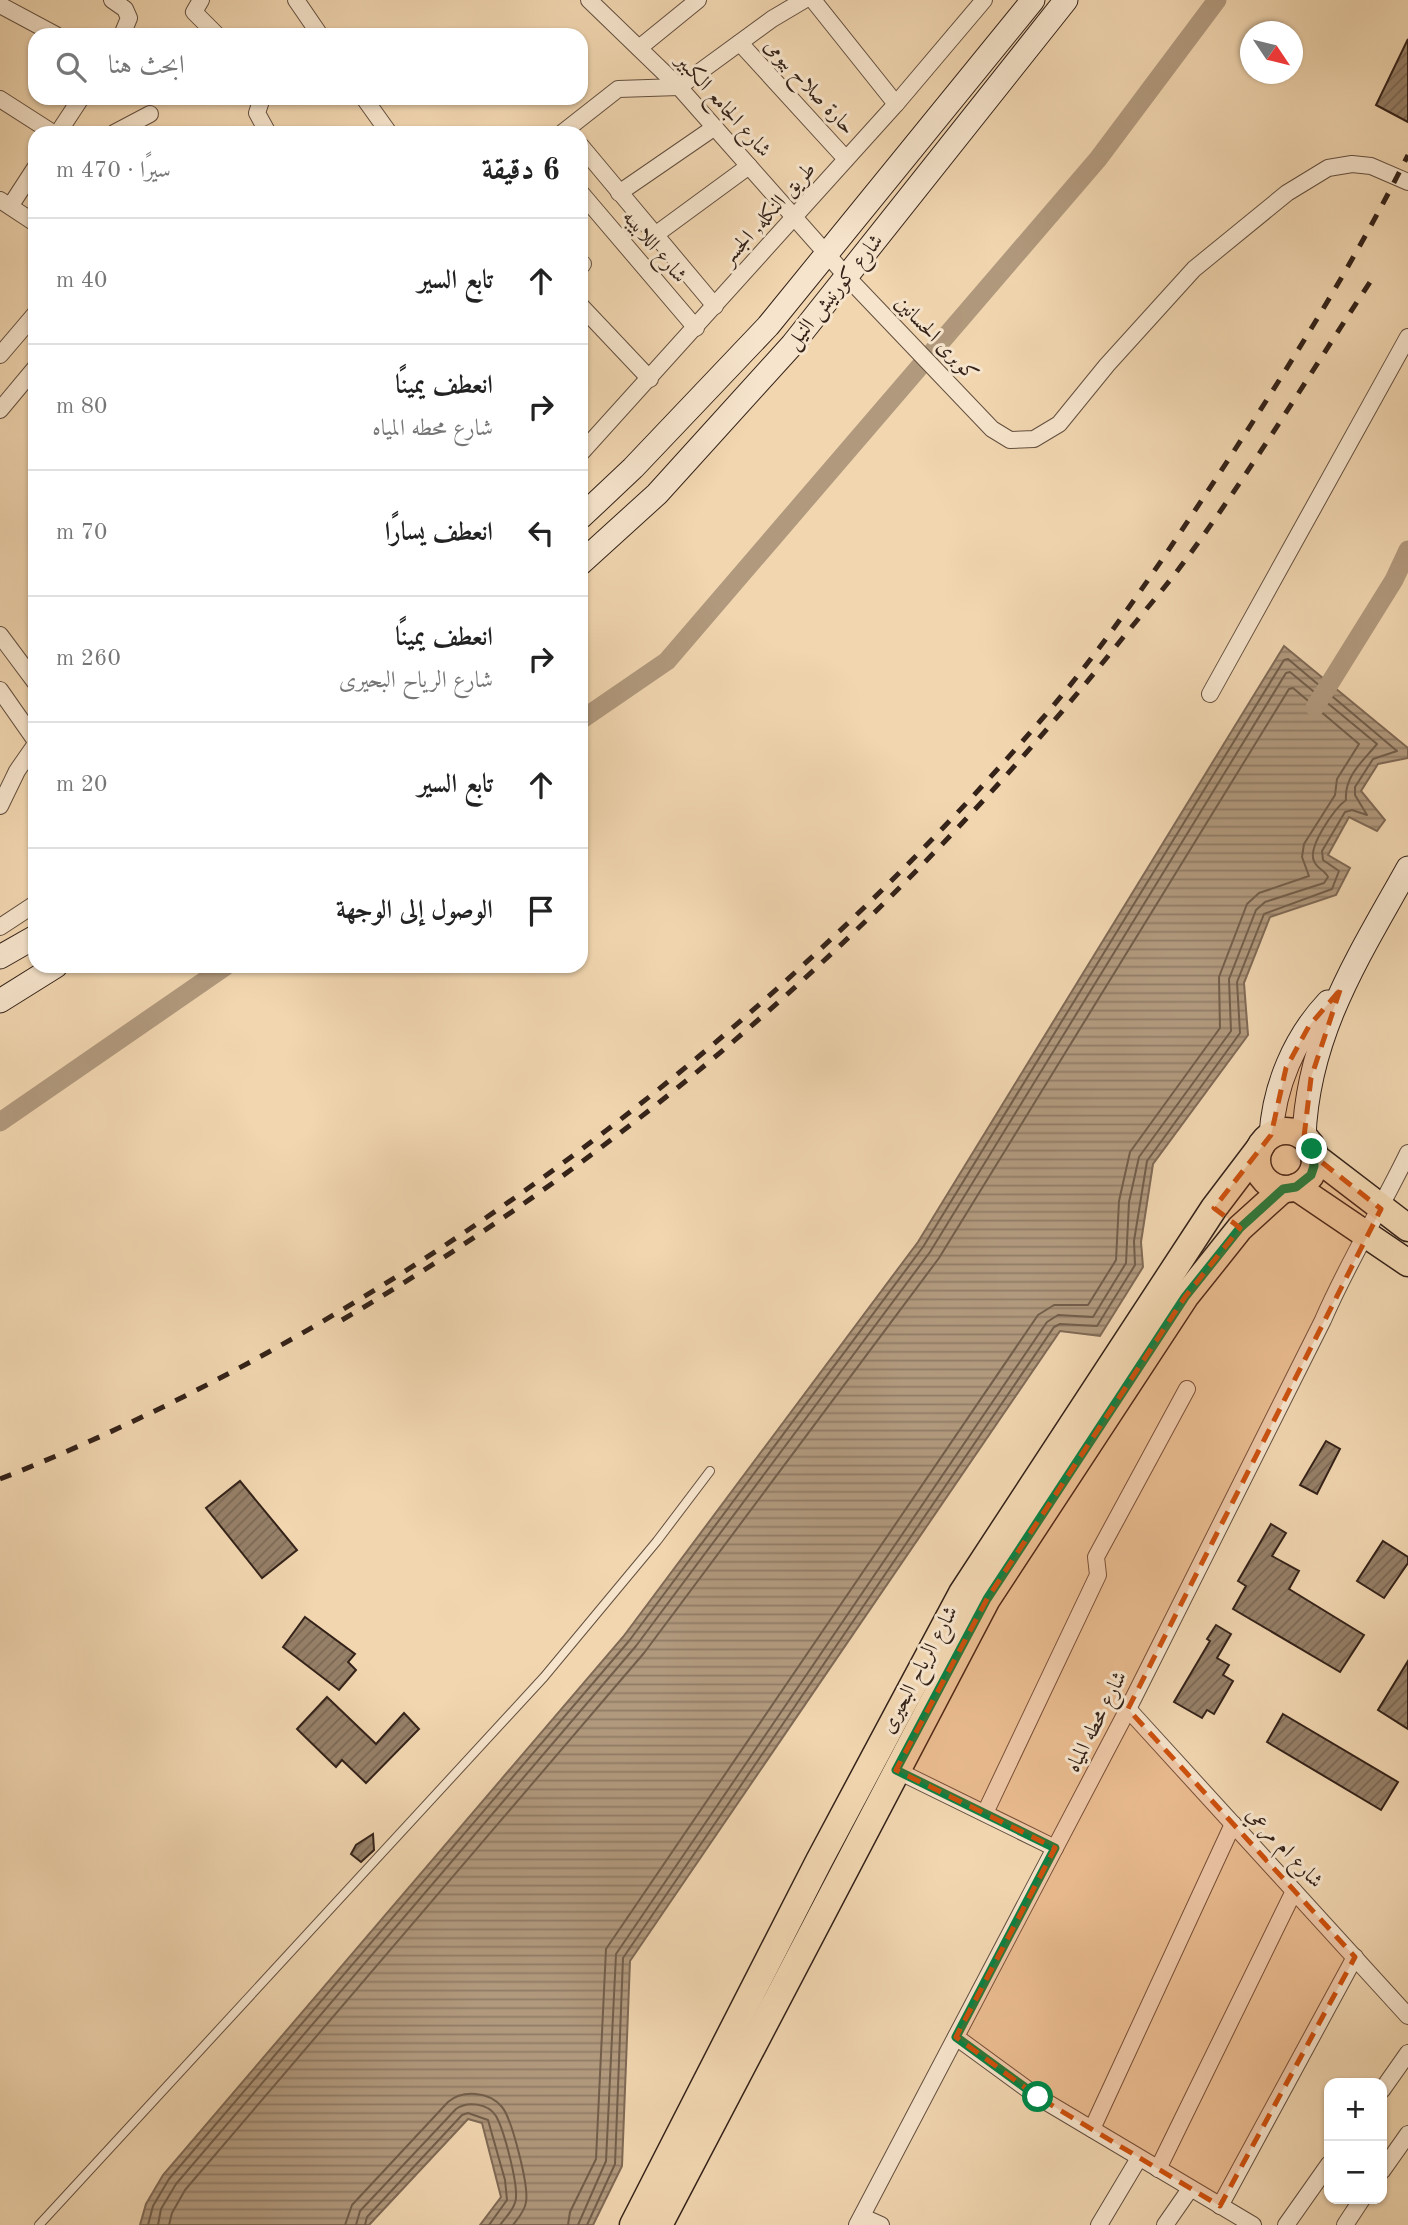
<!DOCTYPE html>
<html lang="ar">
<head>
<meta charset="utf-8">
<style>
  body { margin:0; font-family:"Old Standard TT",Amiri,serif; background:#f6f6f6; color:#222; direction:rtl }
  .controls { position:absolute; right:21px; bottom:21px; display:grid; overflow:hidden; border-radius:14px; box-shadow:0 2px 5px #0004 }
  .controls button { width:63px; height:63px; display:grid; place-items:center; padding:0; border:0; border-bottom:2px solid #e0e0e0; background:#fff; color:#222; font:35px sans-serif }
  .compass { position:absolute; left:1240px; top:21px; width:63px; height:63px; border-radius:50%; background:#fff; box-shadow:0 2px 5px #0004; rotate:125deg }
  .stop { position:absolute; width:21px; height:21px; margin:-16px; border:5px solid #0b8043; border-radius:50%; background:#fff }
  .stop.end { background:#0b8043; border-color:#fff; box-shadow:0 2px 7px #0008 }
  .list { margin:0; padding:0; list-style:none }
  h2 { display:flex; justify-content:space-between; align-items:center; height:91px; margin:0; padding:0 28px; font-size:30px }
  h2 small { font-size:23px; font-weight:400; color:#767676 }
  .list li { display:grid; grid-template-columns:46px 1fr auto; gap:21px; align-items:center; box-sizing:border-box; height:126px; padding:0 28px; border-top:2px solid #e0e0e0 }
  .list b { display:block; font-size:26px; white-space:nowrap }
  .list p { margin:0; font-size:23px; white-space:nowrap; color:#767676 }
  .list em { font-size:23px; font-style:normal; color:#767676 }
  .icon { flex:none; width:38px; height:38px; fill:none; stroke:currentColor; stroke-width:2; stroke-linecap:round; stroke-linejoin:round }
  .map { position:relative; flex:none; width:1408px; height:2225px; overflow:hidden; direction:ltr }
  .search { position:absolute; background:#fff; box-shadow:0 2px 5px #0004; left:28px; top:28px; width:560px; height:77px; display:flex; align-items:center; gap:18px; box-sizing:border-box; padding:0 24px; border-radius:21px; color:#767676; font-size:26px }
  .panel { position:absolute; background:#fff; box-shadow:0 2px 5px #0004; left:28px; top:126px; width:560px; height:847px; border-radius:21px; direction:rtl }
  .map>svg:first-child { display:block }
  .water { fill:url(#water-rules); stroke:#7f6955; stroke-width:2 }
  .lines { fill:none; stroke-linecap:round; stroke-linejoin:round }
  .shore { stroke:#725e4b; stroke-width:2 }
  .canal { stroke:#b1997d; stroke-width:19 }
  .building { fill:url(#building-hatch); stroke:#342219; stroke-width:2 }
  .service-casing { stroke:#634f3f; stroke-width:10 }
  .minor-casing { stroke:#634f3f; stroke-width:18 }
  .secondary-casing { stroke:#342219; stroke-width:25 }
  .primary-casing { stroke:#342219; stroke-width:29 }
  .service { stroke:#f6e4cc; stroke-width:8 }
  .minor { stroke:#f6e4cc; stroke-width:16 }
  .secondary { stroke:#f6e4cc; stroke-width:23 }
  .primary { stroke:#f1d6b0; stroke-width:26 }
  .rail { stroke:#342219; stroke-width:5; stroke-dasharray:12 12; stroke-linecap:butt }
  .route { stroke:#0b8043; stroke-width:9 }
  .marked { fill:#cd510e; fill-opacity:0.2; stroke:#cd510e; stroke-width:5; stroke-dasharray:14 9; stroke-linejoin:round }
  .labels { text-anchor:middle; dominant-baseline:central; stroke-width:6; stroke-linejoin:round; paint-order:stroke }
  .street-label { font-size:21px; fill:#342219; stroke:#f6e4cc }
</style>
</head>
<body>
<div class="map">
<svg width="1408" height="2225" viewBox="0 0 1408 2225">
  <defs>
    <pattern id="water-rules" width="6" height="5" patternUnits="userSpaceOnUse" patternTransform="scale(1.75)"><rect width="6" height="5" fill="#b1997d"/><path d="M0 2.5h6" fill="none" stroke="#917c66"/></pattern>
    <pattern id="building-hatch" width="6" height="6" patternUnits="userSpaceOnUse" patternTransform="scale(1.75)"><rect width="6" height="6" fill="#968068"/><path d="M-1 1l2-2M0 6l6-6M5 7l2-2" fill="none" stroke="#7b6855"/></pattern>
  </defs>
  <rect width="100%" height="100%" fill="#f1d6b0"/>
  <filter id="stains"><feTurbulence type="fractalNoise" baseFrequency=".00286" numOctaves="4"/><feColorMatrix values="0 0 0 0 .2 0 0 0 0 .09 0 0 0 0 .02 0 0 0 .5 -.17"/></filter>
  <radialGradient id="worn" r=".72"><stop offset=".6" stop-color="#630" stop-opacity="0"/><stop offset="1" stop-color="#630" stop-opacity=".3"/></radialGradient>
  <polygon class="water" points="1284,646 1408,748 1408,758 1378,764 1361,791 1385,820 1377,831 1349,817 1328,855 1350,868 1336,895 1270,917 1244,983 1248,1035 1153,1164 1141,1242 1143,1267 1100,1336 1060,1331 630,1961 622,2166 593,2225 480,2225 501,2197 482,2123 468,2119 369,2225 140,2225 146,2204 163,2175 623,1637 918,1242"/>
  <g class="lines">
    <g class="shore">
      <polyline points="148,2225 153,2206 169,2179 629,1641 923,1247 1284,660 1288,659 1397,751 1373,759 1355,787 1355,795 1367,815 1352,810 1345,812 1322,851 1323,860 1339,871 1332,889 1264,914 1237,982 1240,1033 1147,1161 1134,1241 1135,1265 1097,1326 1060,1324 1054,1327 623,1958 615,2164 587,2225"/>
      <path d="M158 2225 161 2209 176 2184 636 1646 930 1252 1286 673 1290 672 1377 744C1364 760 1344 776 1346 800 1335 808 1307 847 1314 861 1317 869 1325 870 1328 877L1324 883 1265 902 1256 910 1229 979 1231 1031 1139 1157 1129 1202 1126 1263 1093 1317 1058 1315 1047 1322 616 1954 606 2161 578 2225"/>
      <polyline points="169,2225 172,2213 185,2190 644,1653 939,1258 1289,689 1293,688 1359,744 1337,779 1335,795 1304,844 1302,857 1309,876 1259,893 1247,904 1219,977 1220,1028 1130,1152 1119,1201 1116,1260 1088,1305 1054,1305 1038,1315 606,1949 596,2159 570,2212 568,2225"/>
      <path d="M345 2225 352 2205 448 2102C462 2090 489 2091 502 2107 512 2119 529 2186 526 2202 525 2211 518 2218 513 2225"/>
      <path d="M356 2225 360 2211 456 2109C467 2101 488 2103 496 2116 504 2130 517 2180 516 2197 516 2207 506 2217 500 2225"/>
      <polyline points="365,2225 367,2217 462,2115 468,2113 488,2120 505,2180 507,2200 489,2225"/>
    </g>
    <g class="canal">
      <polyline points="1315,707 1394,580 1408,550"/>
      <polyline points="581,720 667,661 1098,159 1217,0"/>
      <polyline points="0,1122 226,966"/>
    </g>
  </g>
  <g class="building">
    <polygon points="1408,39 1408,122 1376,105"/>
    <polygon points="1326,1441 1340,1449 1317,1494 1300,1485"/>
    <polygon points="240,1481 297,1550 262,1578 206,1508"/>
    <polygon points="1271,1524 1286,1533 1272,1556 1299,1571 1289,1589 1364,1635 1340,1672 1233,1609 1246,1586 1238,1581"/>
    <polygon points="1383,1541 1408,1557 1408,1563 1384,1598 1357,1581"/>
    <polygon points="305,1617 355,1654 348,1662 356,1670 339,1690 283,1647"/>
    <polygon points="1216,1625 1231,1634 1217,1658 1229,1665 1223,1675 1233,1681 1214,1714 1207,1710 1202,1718 1174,1702 1210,1641 1207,1639"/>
    <polygon points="1408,1661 1408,1729 1378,1710"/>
    <polygon points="327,1697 376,1744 404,1713 419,1729 366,1783 342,1760 336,1767 297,1729"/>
    <polygon points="1283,1714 1398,1782 1381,1810 1267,1742"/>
    <polygon points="373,1834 374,1850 361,1862 351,1854 356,1845"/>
  </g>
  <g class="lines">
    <defs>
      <polyline id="service" points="39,2225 544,1677 657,1541 710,1471"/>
      <g id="minor">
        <polyline points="112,0 125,9 129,18 122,35"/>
        <polyline points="201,0 194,12 217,35"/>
        <polyline points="296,0 320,35"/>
        <polyline points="589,0 679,87 848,278 992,429 1010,440 1034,439 1059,424 1107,365 1194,269 1287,193 1328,168 1352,164 1371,166 1408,182"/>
        <polyline points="813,0 896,104"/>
        <polyline points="0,5 56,35"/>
        <polyline points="740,43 846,159"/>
        <polyline points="639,48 698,0"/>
        <polyline points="262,98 257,113 268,133"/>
        <polyline points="364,98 389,133"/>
        <polyline points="0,99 53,133"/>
        <polyline points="58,133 81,98"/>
        <polyline points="114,133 150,114"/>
        <polyline points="562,133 618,89 679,87 772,19 804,0"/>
        <polyline points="581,146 715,306"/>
        <polyline points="581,193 696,328"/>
        <polyline points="619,193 715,127"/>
        <polyline points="0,200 35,223"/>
        <polyline points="11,205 35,168"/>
        <polyline points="655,235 749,166"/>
        <polyline points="581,266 583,264"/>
        <polyline points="581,306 650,379"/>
        <polyline points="0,355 35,314"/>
        <polyline points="0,410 35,368"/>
        <polyline points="581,453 896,104 984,0"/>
        <polyline points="0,635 35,682"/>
        <polyline points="0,690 35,740"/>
        <polyline points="1210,694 1408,337"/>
        <polyline points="0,806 17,771 35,745"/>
        <polyline points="0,927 35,904"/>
        <polyline points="1128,1709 1408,2016"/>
        <polyline points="896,1770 1055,1848"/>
        <polyline points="985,1813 1098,1575 1096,1557 1187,1389"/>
        <polyline points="956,2037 1038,2097 1253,2225"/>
        <polyline points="1382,2090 1408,2053"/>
        <polyline points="1092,2129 1233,1824"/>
        <polyline points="1158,2169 1294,1891"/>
        <polyline points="1382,2171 1408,2134"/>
        <polyline points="1220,2206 1355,1957"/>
        <path d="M857 2225 1128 1709 1323 1320C1348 1262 1381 1209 1408 1153"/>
        <polyline points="859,2225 863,2217 881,2225"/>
        <polyline points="1099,2225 1139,2158"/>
        <polyline points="1165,2225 1190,2189"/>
        <polyline points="1286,2225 1329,2164"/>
        <polyline points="1345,2225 1362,2199"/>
      </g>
      <g id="secondary">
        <polyline points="581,517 633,468 768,326 1033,0"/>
        <polyline points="581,563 657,494 792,345 1066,0"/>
        <polyline points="0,957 35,937"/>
        <polyline points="0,1001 56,966"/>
        <path d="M1271 1135C1274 1087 1294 1038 1328 1002"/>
        <path d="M1304 1137C1308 1033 1359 956 1408 868"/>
      </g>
      <g id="primary">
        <circle cx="1286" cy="1160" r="29"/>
        <polyline points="1314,1156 1408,1228"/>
        <polyline points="1296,1187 1408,1263"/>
        <polyline points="633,2225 819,1861 962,1593 1214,1208 1261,1146"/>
        <polyline points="659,2225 987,1599 1185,1297 1240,1228 1283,1189"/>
      </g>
    </defs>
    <use href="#service" class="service-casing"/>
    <use href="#minor" class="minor-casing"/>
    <use href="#secondary" class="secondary-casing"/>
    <use href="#primary" class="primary-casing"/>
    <use href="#service" class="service"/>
    <use href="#minor" class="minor"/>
    <use href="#secondary" class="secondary"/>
    <use href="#primary" class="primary"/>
    <g class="rail">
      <path d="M342 1320C641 1145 900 915 1117 645 1140 616 1165 588 1187 558 1253 468 1311 372 1372 279"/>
      <path d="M0 1479C397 1322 763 1042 1041 720 1108 643 1165 556 1221 471 1288 368 1353 265 1408 155"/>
    </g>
  </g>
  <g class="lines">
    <polyline class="route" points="1038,2097 956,2037 1055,1848 896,1770 987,1599 1185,1297 1240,1228 1283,1189 1296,1187 1311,1175 1314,1166 1312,1149"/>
  </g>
  <path class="marked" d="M1340 990 1311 1078 1304 1137 1314 1156 1381 1209 1128 1709 1355 1957 1220 2206 1038 2097 956 2037 1055 1848 896 1770 987 1599 1185 1297 1240 1228 1214 1208 1271 1135 1286 1068 1309 1026Z"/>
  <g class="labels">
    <g class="street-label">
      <text transform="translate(809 87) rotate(47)">حارة صلاح بيومى</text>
      <text transform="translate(723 106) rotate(48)">شارع الجامع الكبير</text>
      <text transform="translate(769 214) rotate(-48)">طريق النكله, الجسر</text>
      <text transform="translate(654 247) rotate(50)">شارع اللابيبه</text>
      <text transform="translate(835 292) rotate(-51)">شارع كورنيش النيل</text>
      <text transform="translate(936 339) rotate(46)">كوبرى الحسانين</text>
      <text transform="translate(920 1670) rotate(-62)">شارع الرياح البحيرى</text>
      <text transform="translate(1097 1722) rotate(-63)">شارع محطه المياه</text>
      <text transform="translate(1284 1848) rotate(47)">شارع ام مرعي</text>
    </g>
  </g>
  <rect width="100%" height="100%" filter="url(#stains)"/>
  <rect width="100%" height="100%" fill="url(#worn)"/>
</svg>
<div class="controls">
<button>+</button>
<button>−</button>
</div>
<svg class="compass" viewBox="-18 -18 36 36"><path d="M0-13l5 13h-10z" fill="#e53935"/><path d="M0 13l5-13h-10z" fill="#767676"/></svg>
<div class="stop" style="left:1038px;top:2097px"></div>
<div class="stop end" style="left:1312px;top:1149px"></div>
<div class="search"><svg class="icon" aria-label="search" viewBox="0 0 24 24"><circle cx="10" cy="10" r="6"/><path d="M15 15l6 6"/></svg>ابحث هنا</div>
<section class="panel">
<h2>6 دقيقة<small>سيرًا · 470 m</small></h2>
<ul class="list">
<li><svg class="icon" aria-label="ahead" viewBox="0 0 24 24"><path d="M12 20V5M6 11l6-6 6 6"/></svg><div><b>تابع السير</b></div><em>40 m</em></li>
<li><svg class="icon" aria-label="right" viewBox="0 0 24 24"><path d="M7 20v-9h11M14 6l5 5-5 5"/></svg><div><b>انعطف يمينًا</b><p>شارع محطه المياه</p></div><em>80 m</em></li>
<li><svg class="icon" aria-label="left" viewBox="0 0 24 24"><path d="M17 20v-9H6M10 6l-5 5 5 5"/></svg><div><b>انعطف يسارًا</b></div><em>70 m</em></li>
<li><svg class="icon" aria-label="right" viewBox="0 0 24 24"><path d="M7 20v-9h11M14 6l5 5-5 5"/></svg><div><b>انعطف يمينًا</b><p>شارع الرياح البحيرى</p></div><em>260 m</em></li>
<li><svg class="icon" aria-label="ahead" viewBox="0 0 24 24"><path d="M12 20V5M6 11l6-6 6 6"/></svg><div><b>تابع السير</b></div><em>20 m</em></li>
<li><svg class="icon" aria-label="arrive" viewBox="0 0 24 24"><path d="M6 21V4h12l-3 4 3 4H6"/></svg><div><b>الوصول إلى الوجهة</b></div></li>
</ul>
</section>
</div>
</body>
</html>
